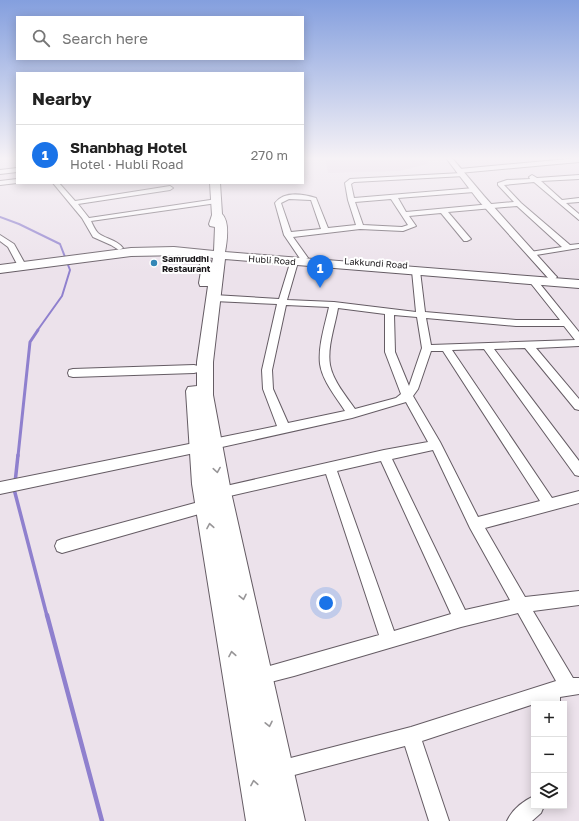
<!DOCTYPE html>
<html lang="en">
<head>
<meta charset="utf-8">
<style>
  body { margin:0; font-family:"Golos Text",sans-serif; background:#f2f2f2; color:#222 }
  .controls { position:absolute; right:12px; bottom:12px; display:grid; overflow:hidden; border-radius:0px; box-shadow:0 2px 10px #0003 }
  .controls button { width:36px; height:36px; display:grid; place-items:center; padding:0; border:0; border-bottom:1px solid #e0e0e0; background:#fff; color:#222; font:20px sans-serif }
  .you { position:absolute; left:326px; top:603px; width:14px; height:14px; margin:-10px; border:3px solid #fff; border-radius:50%; background:#1a73e8; box-shadow:0 0 0 6px #1a73e833 }
  .badge { display:grid; place-items:center; width:26px; height:26px; border-radius:50%; background:#1a73e8; color:#fff; font-size:13px; font-weight:700 }
  .pin { position:absolute; translate:-50% -33px; filter:drop-shadow(0 1px 2px #0008) }
  .pin::after { content:''; position:absolute; top:21px; width:14px; height:12px; background:inherit; clip-path:polygon(0 0,100% 0,50% 100%) }
  .list { margin:0; padding:0; list-style:none }
  h2 { display:flex; justify-content:space-between; align-items:center; height:52px; margin:0; padding:0 16px; font-size:17px }
  h2 small { font-size:13px; font-weight:400; color:#767676 }
  .list li { display:grid; grid-template-columns:26px 1fr auto; gap:12px; align-items:center; box-sizing:border-box; height:60px; padding:0 16px; border-top:1px solid #e0e0e0 }
  .list b { display:block; font-size:15px; white-space:nowrap }
  .list p { margin:0; font-size:13px; white-space:nowrap; color:#767676 }
  .list em { font-size:13px; font-style:normal; color:#767676 }
  .icon { flex:none; width:22px; height:22px; fill:none; stroke:currentColor; stroke-width:2; stroke-linecap:round; stroke-linejoin:round }
  .map { position:relative; flex:none; width:579px; height:821px; overflow:hidden }
  .search { position:absolute; background:#fff; box-shadow:0 2px 10px #0003; left:16px; top:16px; width:288px; height:44px; display:flex; align-items:center; gap:10px; box-sizing:border-box; padding:0 14px; border-radius:0px; color:#767676; font-size:15px }
  .panel { position:absolute; background:#fff; box-shadow:0 2px 10px #0003; left:16px; top:72px; width:288px; height:112px; border-radius:0px }
  .map>svg:first-child { display:block }
  .built { fill:#e3d3e2 }
  .lines { fill:none; stroke-linecap:round; stroke-linejoin:round }
  .stream-far3 { stroke:#8f80ce; stroke-width:2 }
  .stream-far2 { stroke:#8f80ce; stroke-width:3 }
  .stream-far1 { stroke:#8f80ce; stroke-width:3.5 }
  .stream { stroke:#8f80ce; stroke-width:4.5 }
  .minor-casing { stroke:#655c64; stroke-width:2 }
  .tertiary-casing { stroke:#655c64; stroke-width:2 }
  .primary-casing { stroke:#655c64; stroke-width:2 }
  .minor { fill:#fff; fill-rule:evenodd }
  .tertiary { fill:#fff; fill-rule:evenodd }
  .primary { fill:#fff; fill-rule:evenodd }
  .oneway { stroke:#989698 }
  .poi-dot { fill:#3387b7; stroke:#fff; stroke-width:1.5 }
  .labels { text-anchor:middle; dominant-baseline:central; stroke-width:4; stroke-linejoin:round; paint-order:stroke }
  .far-poi-label { font-size:9px; font-weight:bold; fill:#191619; stroke:#fff; text-anchor:start }
  .far-street-label { font-size:9px; fill:#191619; stroke:#fff }
</style>
</head>
<body>
<div class="map">
<svg width="579" height="821" viewBox="0 0 579 821">
  <rect width="100%" height="100%" fill="#ece2eb"/>
  <polygon class="built" points="325,158 430,158 427,164 400,171 328,173"/>
  <g class="lines">
    <polyline class="stream-far3" points="0,217 19,224 60,244 70,270 62,296 37,331"/>
    <polyline class="stream-far2" points="18,456 30,342 38,330"/>
    <g class="stream-far1">
      <polyline points="15,483 18,455"/>
      <polyline points="14,489 47,616"/>
    </g>
    <polyline class="stream" points="47,615 102,821"/>
    <defs>
      <g id="minor">
        <polygon points="579,158 579,162 459,173 456,171 459,169"/>
        <polygon points="17,168 17,172 0,174 0,170"/>
        <path d="M462 173 465 175 464 176 354 182 351 184 354 198 474 188 477 190 474 192 398 198 406 212 514 202 498 185V183L507 180 530 179 529 177 532 175 537 178 579 175V179L541 181 562 200 579 198V202L566 203 579 214V220L534 182 504 185 521 203 570 245 579 244V248L530 256V252L562 247 517 206 448 212 471 239 467 241H464L441 213 409 216 416 226 403 231 360 229 293 237 308 258 304 260H301L284 235 275 203C284 191 303 194 316 198L328 228 356 225 348 200 345 183 350 179ZM289 199 311 200 321 229 291 232 281 203ZM391 199 408 225 402 227 363 225 355 202Z"/>
        <polygon points="17,179 17,183 0,185 0,181"/>
        <path d="M53 183H59L75 201 170 186 173 188 170 190 78 204 89 218 217 199 220 201 217 203 91 221C93 225 95 230 98 233 105 239 116 239 123 248L119 250 111 245 93 237 82 218Z"/>
        <polygon points="0,235 14,244 24,262 23,264 17,264 8,247 0,241"/>
        <path d="M291 260H297L298 262 287 300 334 302 416 312 412 271 416 269 420 271 425 312 516 320H560L529 281 533 279H536L579 332V346L536 348 579 399V410L575 409 525 348 494 349 579 461V476L575 475 484 349 452 350 552 498 579 491V503L485 528 525 597 579 591V605L533 611 573 678H579V694L560 697V704H542L543 702 534 704 422 741 449 821H429L405 746 279 779 272 777 270 770 272 763 279 761 411 727 556 681 518 613 461 627 294 676 259 685 253 683 251 677 253 671 259 669 379 635 326 474 221 498 217 496 215 492 217 488 384 450 428 442 406 402 352 418 213 449 209 447 207 444 209 441 213 439 277 426 263 389 262 370 277 304 214 301 210 298 214 295 279 299ZM286 305 329 307C325 325 318 346 320 364 322 380 336 397 345 411L288 423 273 389 272 370ZM338 308 385 314V352L401 394 396 398 355 409C346 396 333 381 330 365 327 347 335 326 338 308ZM394 315 417 317 422 348 409 386 395 352ZM426 318 516 326H564L575 340 431 345ZM431 351H443L540 501 478 517 440 442 413 396 418 389ZM433 450 470 528 510 600 465 610 392 459ZM381 461 451 614 394 631 337 471Z"/>
        <polygon points="194,365 198,366 199,369 198,372 194,373 73,377 69,376 68,373 69,370 73,369"/>
        <polygon points="199,442 203,444 205,447 203,450 199,452 0,494 0,482"/>
        <polygon points="206,500 211,502 213,506 211,510 206,512 62,553 57,551 55,546 57,541 62,539"/>
        <path d="M534 796V806H544L541 813 532 821H507C512 810 523 801 534 796Z"/>
      </g>
      <polygon id="tertiary" points="446,158 452,158 484,196 555,275 557,277 555,279 549,279 478,200"/>
      <path id="primary" d="M210 183H220L222 214C230 222 227 241 225 252L579 280V288L225 259 213 362V395L231 492 305 821H246L192 484 186 391 188 387 197 386V362L208 286H200L199 283 201 271 200 264 184 255 131 256 0 273V265L131 248 174 247 214 251 215 227 210 226 209 224 212 215ZM207 257 213 258 212 263Z"/>
    </defs>
    <use href="#minor" class="minor-casing"/>
    <use href="#tertiary" class="tertiary-casing"/>
    <use href="#primary" class="primary-casing"/>
    <use href="#minor" class="minor"/>
    <use href="#tertiary" class="tertiary"/>
    <use href="#primary" class="primary"/>
  </g>
  <defs><path id="oneway-chevron" d="M-2-3.5L2.5 0L-2 3.5" fill="none" stroke-width="1.6" stroke-linecap="round" stroke-linejoin="round"/></defs>
  <g class="oneway">
    <use href="#oneway-chevron" transform="translate(217 470) rotate(81)"/>
    <use href="#oneway-chevron" transform="translate(210 526) rotate(-100)"/>
    <use href="#oneway-chevron" transform="translate(243 597) rotate(78)"/>
    <use href="#oneway-chevron" transform="translate(232 654) rotate(-100)"/>
    <use href="#oneway-chevron" transform="translate(269 724) rotate(78)"/>
    <use href="#oneway-chevron" transform="translate(254 783) rotate(-100)"/>
  </g>
  <linearGradient id="sky" x2="0" y2="1"><stop stop-color="#849fde"/><stop offset="0.58" stop-color="#f6f2f6"/><stop offset="1" stop-color="#f6f2f6" stop-opacity="0"/></linearGradient>
  <rect width="579" height="273" fill="url(#sky)"/>
  <circle class="poi-dot" cx="154" cy="263" r="4"/>
  <g class="labels">
    <g class="far-poi-label">
      <text x="162" y="258">Samruddhi<tspan x="162" dy="10">Restaurant</tspan></text>
    </g>
    <g class="far-street-label">
      <text transform="translate(272 260) rotate(4)">Hubli Road</text>
      <text transform="translate(376 263) rotate(4)">Lakkundi Road</text>
    </g>
  </g>
</svg>
<div class="controls">
<button>+</button>
<button>−</button>
<button><svg class="icon" aria-label="layers" viewBox="0 0 24 24"><path d="M12 4l9 5-9 5-9-5zM3 14l9 5 9-5"/></svg></button>
</div>
<div class="you"></div>
<div class="pin badge" style="left:320px;top:288px">1</div>
<div class="search"><svg class="icon" aria-label="search" viewBox="0 0 24 24"><circle cx="10" cy="10" r="6"/><path d="M15 15l6 6"/></svg>Search here</div>
<section class="panel">
<h2>Nearby<small></small></h2>
<ul class="list">
<li><span class="badge">1</span><div><b>Shanbhag Hotel</b><p>Hotel · Hubli Road</p></div><em>270 m</em></li>
</ul>
</section>
</div>
</body>
</html>
